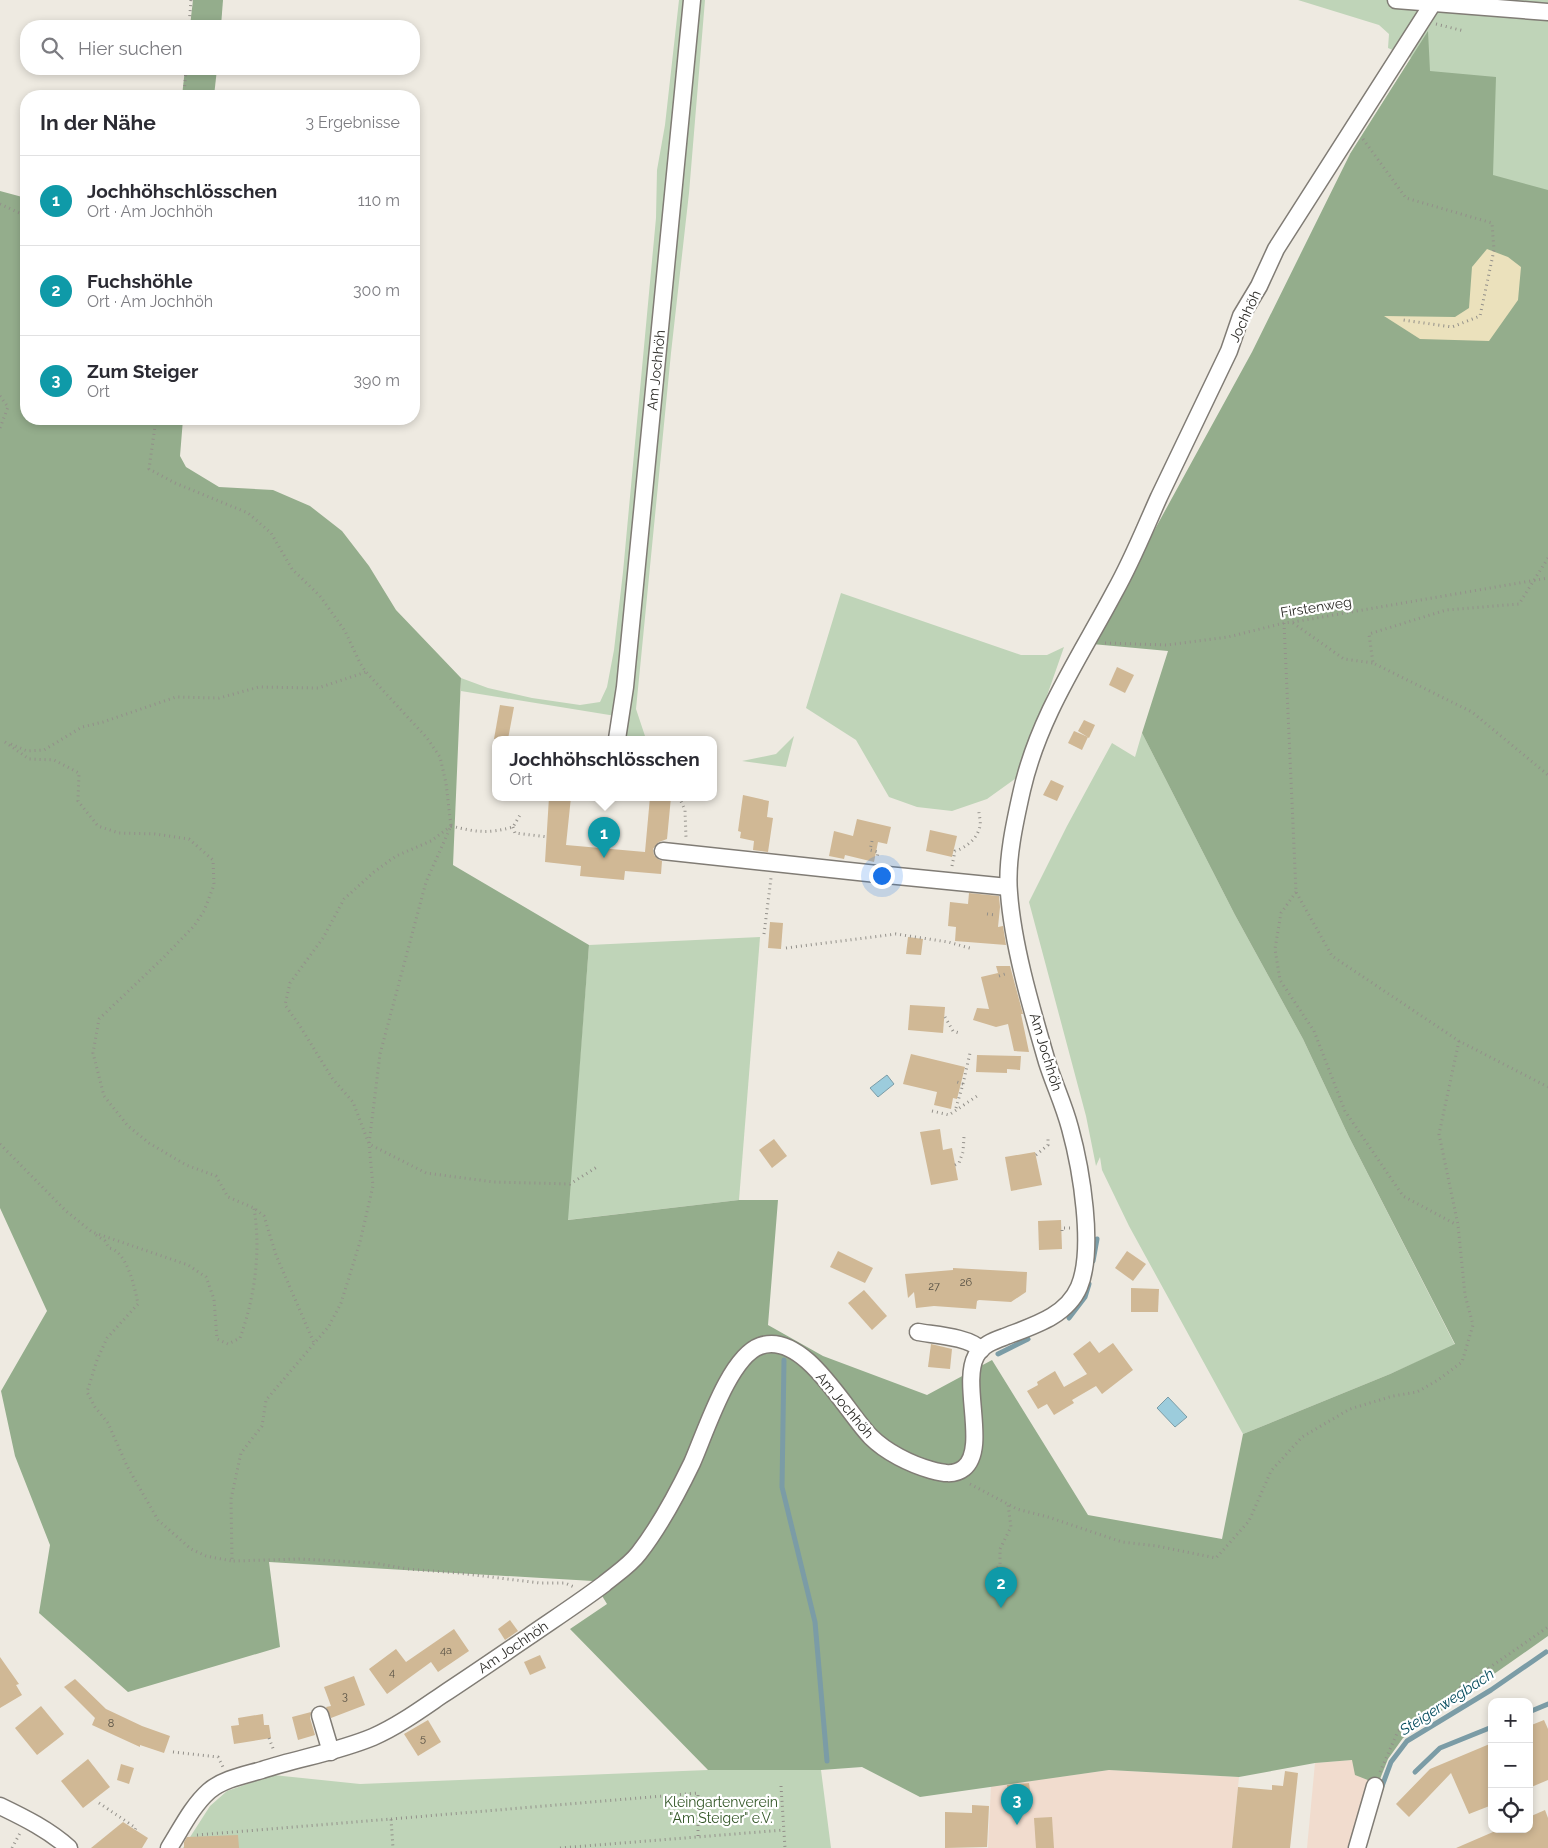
<!DOCTYPE html>
<html lang="de">
<head>
<meta charset="utf-8">
<style>
  body { margin:0; font-family:Raleway,sans-serif; background:#f2f2f3; color:#2b2b33 }
  .controls { position:absolute; right:15px; bottom:15px; display:grid; overflow:hidden; border-radius:10px; box-shadow:0 2px 8px #0003 }
  .controls button { width:45px; height:45px; display:grid; place-items:center; padding:0; border:0; border-bottom:1px solid #e1e1e2; background:#fff; color:#2b2b33; font:25px sans-serif }
  .you { position:absolute; left:881px; top:875px; width:18px; height:18px; margin:-12px; border:4px solid #fff; border-radius:50%; background:#1a73e8; box-shadow:0 0 0 8px #1a73e833 }
  .badge { display:grid; place-items:center; width:32px; height:32px; border-radius:50%; background:#ac3082; color:#fff; font-size:16px; font-weight:700 }
  .pin { position:absolute; translate:-50% -41px; filter:drop-shadow(0 1px 2px #0008) }
  .pin::after { content:''; position:absolute; top:26px; width:18px; height:15px; background:inherit; clip-path:polygon(0 0,100% 0,50% 100%) }
  .popup { position:absolute; left:492px; top:736px; width:225px; height:65px; box-sizing:border-box; display:grid; place-content:center; border-radius:10px; background:#fff; filter:drop-shadow(0 1px 4px #0005); font-size:16px; white-space:nowrap; color:#7c7c81 }
  .popup b { font-size:19px; color:#2b2b33 }
  .popup::after { content:''; position:absolute; left:50%; top:100%; margin-left:-10px; border:10px solid transparent; border-top-color:#fff }
  .list { margin:0; padding:0; list-style:none }
  h2 { display:flex; justify-content:space-between; align-items:center; height:65px; margin:0; padding:0 20px; font-size:21px }
  h2 small { font-size:16px; font-weight:400; color:#7c7c81 }
  .list li { display:grid; grid-template-columns:32px 1fr auto; gap:15px; align-items:center; box-sizing:border-box; height:90px; padding:0 20px; border-top:1px solid #e1e1e2 }
  .list b { display:block; font-size:19px; white-space:nowrap }
  .list p { margin:0; font-size:16px; white-space:nowrap; color:#7c7c81 }
  .list em { font-size:16px; font-style:normal; color:#7c7c81 }
  .icon { flex:none; width:28px; height:28px; fill:none; stroke:currentColor; stroke-width:2; stroke-linecap:round; stroke-linejoin:round }
  .map { position:relative; flex:none; width:1548px; height:1848px; overflow:hidden }
  .search { position:absolute; background:#fff; box-shadow:0 2px 8px #0003; left:20px; top:20px; width:400px; height:55px; display:flex; align-items:center; gap:12px; box-sizing:border-box; padding:0 18px; border-radius:20px; color:#7c7c81; font-size:19px }
  .panel { position:absolute; background:#fff; box-shadow:0 2px 8px #0003; left:20px; top:90px; width:400px; height:335px; border-radius:20px }
  .map>svg:first-child { display:block }
  .commercial { fill:#f1dcce }
  .green { fill:#bfd4b8 }
  .forest { fill:#94ad8c }
  .sand { fill:#ebe1bc }
  .water { fill:#9cccdc; stroke:#7b9ca6 }
  .lines { fill:none; stroke-linecap:round; stroke-linejoin:round }
  .stream { stroke:#7b9ca6; stroke-width:5 }
  .building { fill:#d0b895 }
  .minor-casing { stroke:#807c75; stroke-width:19 }
  .path { stroke:#93908a; stroke-width:3; stroke-dasharray:1 4; stroke-linecap:butt }
  .minor { stroke:#fff; stroke-width:16 }
  .labels { text-anchor:middle; dominant-baseline:central; stroke-width:4.5; stroke-linejoin:round; paint-order:stroke }
  .number-label { font-size:11px; fill:#565044 }
  .street-label { font-size:14px; fill:#2e2d29; stroke:#fff }
  .park-label { font-size:14px; fill:#325626; stroke:#fff }
  .water-label { font-size:15px; font-style:italic; fill:#054c5d; stroke:#fff }
</style>
</head>
<body>
<div class="map">
<svg width="1548" height="1848" viewBox="0 0 1548 1848">
  <rect width="100%" height="100%" fill="#eeeae1"/>
  <g class="commercial">
    <polygon points="1352,1760 1378,1784 1361,1848 1307,1848 1315,1763"/>
    <polygon points="1109,1770 1239,1777 1232,1848 988,1848 991,1786"/>
  </g>
  <g class="green">
    <polygon points="679,0 705,0 689,193 671,353 636,709 645,736 650,739 626,739 628,718 461,691 461,678 488,688 532,698 580,705 600,702 607,687 614,650 623,572 656,218 657,170 665,125"/>
    <polygon points="1298,0 1548,0 1548,356 1350,154 1411,58 1388,48 1389,34 1379,25"/>
    <polygon points="841,593 1021,655 1047,655 1064,647 1019,776 987,799 952,811 917,807 889,797 856,740 806,708"/>
    <polygon points="1142,733 1235,915 1303,1039 1349,1137 1455,1345 1390,1374 1243,1434 1129,1226 1102,1170 1100,1157 1096,1166 1086,1116 1029,902 1067,826 1112,743 1135,757"/>
    <polygon points="794,736 786,767 742,761 776,754"/>
    <polygon points="760,937 739,1200 567,1220 589,945"/>
    <polygon points="708,1770 821,1770 831,1848 183,1848 210,1806 227,1791 273,1775 360,1784"/>
  </g>
  <g class="forest">
    <polygon points="193,0 223,0 221,26 190,26"/>
    <polygon points="1428,31 1430,71 1496,77 1493,175 1548,190 1548,1636 1403,1738 1388,1759 1378,1784 1355,1775 1352,1760 1315,1763 1239,1777 1109,1770 920,1797 862,1767 821,1770 708,1770 570,1629 607,1604 593,1581 269,1562 280,1647 128,1692 39,1613 50,1545 15,1456 1,1391 47,1311 0,1208 0,191 26,198 26,419 183,419 180,456 186,467 219,487 273,490 310,506 342,531 369,566 396,610 461,678 453,865 589,945 568,1220 739,1200 778,1200 768,1325 823,1356 927,1395 992,1360 1088,1515 1222,1539 1243,1434 1390,1374 1455,1344 1349,1137 1303,1039 1235,915 1142,733 1168,651 1092,644 1252,352 1350,154"/>
    <polygon points="185,69 217,69 214,96 182,96"/>
  </g>
  <polygon class="sand" points="1487,249 1508,257 1521,267 1518,300 1489,341 1420,339 1384,316 1455,317 1469,308 1472,267"/>
  <g class="water">
    <polygon points="887,1075 894,1084 878,1097 870,1088"/>
    <polygon points="1168,1397 1187,1417 1175,1427 1157,1408"/>
  </g>
  <g class="lines">
    <g class="stream">
      <polyline points="1093,1261 1097,1239"/>
      <polyline points="1069,1318 1085,1297 1089,1284"/>
      <polyline points="998,1354 1028,1339"/>
      <polyline points="784,1360 782,1487 815,1622 827,1761"/>
      <polyline points="1529,1712 1548,1704"/>
      <polyline points="1415,1772 1440,1748 1492,1727"/>
      <polyline points="1381,1789 1391,1762 1407,1741 1491,1690 1546,1652"/>
    </g>
  </g>
  <g class="building">
    <polygon points="1117,667 1134,675 1125,693 1109,685"/>
    <polygon points="500,705 514,707 508,739 494,739"/>
    <polygon points="1084,720 1095,725 1089,738 1078,731"/>
    <polygon points="1074,731 1088,737 1082,750 1068,743"/>
    <polygon points="1051,780 1064,786 1057,801 1043,795"/>
    <polygon points="743,795 769,801 767,817 773,818 768,852 753,850 754,841 740,838 741,832 738,831"/>
    <polygon points="549,797 571,797 566,845 645,852 650,797 671,797 667,839 659,842 653,849 654,855 658,859 662,861 661,874 625,871 624,880 580,876 581,866 545,862"/>
    <polygon points="857,819 891,827 887,844 878,842 874,862 845,855 844,859 829,856 834,831 853,836"/>
    <polygon points="930,830 957,836 952,857 926,851"/>
    <polygon points="969,893 999,896 1000,907 998,927 1003,926 1006,945 955,941 956,927 948,926 950,902 968,904"/>
    <polygon points="770,922 783,923 781,949 768,948"/>
    <polygon points="908,937 923,939 921,955 906,954"/>
    <polygon points="996,966 1010,966 1023,1014 1021,1014 1029,1052 1014,1051 1008,1024 996,1027 973,1020 977,1008 989,1009 981,977 998,973"/>
    <polygon points="910,1005 945,1007 943,1033 908,1030"/>
    <polygon points="911,1054 965,1067 957,1099 953,1098 951,1109 934,1105 937,1092 903,1084"/>
    <polygon points="977,1055 1021,1056 1020,1070 1007,1069 1007,1073 976,1072"/>
    <polygon points="940,1129 943,1150 952,1148 958,1180 931,1185 920,1132"/>
    <polygon points="774,1139 787,1156 772,1168 759,1150"/>
    <polygon points="1035,1152 1042,1185 1011,1191 1005,1157"/>
    <polygon points="1061,1220 1062,1249 1039,1250 1038,1221"/>
    <polygon points="838,1251 873,1268 865,1283 830,1267"/>
    <polygon points="1127,1251 1146,1264 1133,1281 1115,1268"/>
    <polygon points="953,1268 1027,1272 1026,1292 1011,1302 979,1300 977,1301 976,1309 934,1306 916,1308 914,1292 908,1298 905,1274 953,1270"/>
    <polygon points="1131,1288 1159,1289 1158,1312 1131,1312"/>
    <polygon points="864,1290 887,1316 872,1330 848,1303"/>
    <polygon points="1090,1341 1099,1353 1113,1343 1133,1370 1102,1394 1096,1386 1072,1400 1074,1403 1054,1415 1047,1404 1038,1409 1027,1391 1038,1385 1037,1382 1055,1371 1064,1387 1087,1374 1073,1354"/>
    <polygon points="931,1344 952,1349 950,1369 928,1367"/>
    <polygon points="510,1620 518,1631 505,1640 498,1629"/>
    <polygon points="454,1629 469,1651 438,1672 431,1662 387,1694 369,1669 396,1649 406,1662"/>
    <polygon points="540,1655 546,1668 530,1675 524,1662"/>
    <polygon points="0,1657 19,1684 16,1685 22,1695 0,1708"/>
    <polygon points="354,1676 365,1705 331,1718 326,1707 331,1706 324,1687"/>
    <polygon points="75,1679 106,1709 142,1726 170,1736 164,1753 140,1745 140,1747 92,1725 95,1718 64,1687"/>
    <polygon points="41,1706 64,1734 37,1755 15,1728"/>
    <polygon points="311,1712 310,1718 315,1735 298,1740 292,1717"/>
    <polygon points="263,1714 264,1725 269,1725 271,1738 234,1744 231,1726 239,1725 238,1718"/>
    <polygon points="428,1720 441,1742 418,1756 404,1734"/>
    <polygon points="1544,1720 1548,1729 1548,1780 1529,1788 1529,1726"/>
    <polygon points="1492,1743 1492,1805 1469,1814 1451,1773 1409,1817 1396,1804 1430,1769"/>
    <polygon points="88,1759 110,1787 83,1808 61,1781"/>
    <polygon points="121,1764 134,1768 129,1784 117,1780"/>
    <polygon points="1285,1771 1298,1773 1290,1848 1232,1848 1238,1787 1272,1790 1272,1785 1283,1786"/>
    <polygon points="1029,1783 1031,1797 1009,1799 1007,1785"/>
    <polygon points="972,1805 989,1806 987,1847 945,1848 945,1812 972,1813"/>
    <polygon points="1545,1810 1548,1818 1548,1848 1456,1848 1500,1829 1529,1829 1529,1817"/>
    <polygon points="1052,1817 1054,1848 1036,1848 1034,1818"/>
    <polygon points="123,1822 148,1838 142,1848 91,1848"/>
    <polygon points="238,1835 239,1848 184,1848 184,1842 187,1837"/>
  </g>
  <g class="lines">
    <defs>
      <g id="minor">
        <polyline points="1396,0 1548,12"/>
        <polyline points="617,739 625,687 692,0"/>
        <polyline points="663,851 877,874 1008,887"/>
        <path d="M918 1332C935 1335 970 1337 981 1350"/>
        <polyline points="320,1715 331,1752"/>
        <path d="M0 1806C25 1818 49 1830 69 1848"/>
        <path d="M169 1848C181 1829 192 1806 209 1791 223 1779 245 1775 262 1770 299 1758 337 1752 373 1737 398 1726 420 1710 442 1695 471 1676 500 1656 528 1637 554 1619 580 1602 604 1584 616 1574 630 1565 639 1553 660 1526 677 1494 692 1463 705 1434 729 1357 760 1346 804 1330 846 1412 871 1437 886 1452 910 1464 931 1470 942 1473 954 1476 964 1468 988 1448 961 1384 976 1356 982 1345 993 1341 1004 1337 1032 1326 1066 1317 1079 1287 1095 1249 1081 1168 1070 1128 1064 1105 1054 1084 1047 1062 1032 1010 1013 947 1009 893 1006 861 1015 821 1022 790 1039 716 1080 657 1115 591 1132 561 1145 528 1159 497 1182 448 1206 400 1229 351L1241 316 1259 286 1276 249 1435 0"/>
        <polyline points="1357,1848 1375,1786"/>
      </g>
    </defs>
    <use href="#minor" class="minor-casing"/>
    <g class="path">
      <polyline points="1436,24 1464,31"/>
      <polyline points="189,26 191,0"/>
      <polyline points="184,96 186,69"/>
      <polyline points="1363,139 1406,198 1492,223 1494,250 1480,316 1452,327 1403,320"/>
      <polyline points="0,204 26,216"/>
      <polyline points="0,396 8,407 0,428"/>
      <polyline points="156,419 149,469 175,483 248,513 271,533 292,569 320,596 345,631 360,663 366,672 427,738 440,757 446,783 451,826 426,882 380,1054 369,1144 426,1173 494,1182 570,1184 597,1167"/>
      <polyline points="1548,558 1519,604 1446,610 1369,634 1373,663 1472,712 1548,775"/>
      <polyline points="1284,623 1296,892 1332,956 1459,1041 1548,1087"/>
      <polyline points="1293,623 1344,659 1373,663"/>
      <polyline points="1105,643 1167,645 1228,637 1284,623 1293,622 1548,578"/>
      <polyline points="5,742 29,759 54,760 79,773 78,801 98,826 119,833 155,834 189,839 213,860 214,885 204,911 194,926 163,958 99,1019 93,1053 104,1096 128,1126 149,1143 186,1165 216,1176 228,1197 254,1208 264,1216 276,1255 314,1343"/>
      <polyline points="11,744 27,751 44,750 82,727 103,722 176,697 219,698 259,687 318,688 366,672"/>
      <polyline points="679,797 685,810 686,838"/>
      <polyline points="451,826 431,841 396,856 374,872 344,899 323,938 290,983 285,1005 300,1026 332,1078 353,1102 369,1144 373,1186 360,1242 341,1303 329,1326 266,1400 262,1426 241,1453 231,1499 232,1561 300,1559 374,1563 408,1569 458,1573 540,1583 565,1583 574,1587"/>
      <path d="M451 826C476 832 487 834 513 827L520 815"/>
      <polyline points="513,827 515,833 548,837"/>
      <polyline points="872,841 870,850 878,852 877,859"/>
      <path d="M952 866 955 851C966 848 979 837 980 825 981 821 979 816 979 812"/>
      <polyline points="1296,892 1281,913 1275,949 1280,980 1314,1031 1345,1111 1403,1196 1457,1225"/>
      <polyline points="987,914 996,915"/>
      <polyline points="764,934 771,878"/>
      <polyline points="786,948 896,934 948,942 973,949"/>
      <polyline points="999,976 1008,973"/>
      <polyline points="945,1017 953,1031 959,1033"/>
      <polyline points="963,1084 970,1053"/>
      <polyline points="956,1108 963,1084 957,1082"/>
      <polyline points="932,1111 949,1115 977,1096"/>
      <path d="M0 1144 66 1211 92 1232 188 1265 206 1277 214 1299 217 1339 228 1344 240 1338C255 1297 261 1251 254 1208"/>
      <polyline points="1036,1155 1048,1145 1048,1137"/>
      <polyline points="955,1165 959,1163 963,1152 964,1137"/>
      <polyline points="1062,1231 1062,1228 1072,1228"/>
      <path d="M96 1235 105 1241 109 1248C127 1251 135 1288 138 1304L107 1338 97 1360 87 1392 95 1407 108 1423 127 1466 158 1520 191 1549 206 1556 232 1561"/>
      <polyline points="970,1484 1017,1509 1048,1517 1122,1542 1157,1546 1216,1558 1249,1521 1271,1471 1302,1437 1350,1409 1393,1396 1417,1392 1438,1380 1462,1362 1473,1325 1465,1295 1458,1225 1439,1134 1459,1041"/>
      <polyline points="1001,1600 993,1573 1000,1565 1000,1549 1011,1527 1008,1504"/>
      <polyline points="269,1738 274,1751"/>
      <polyline points="173,1752 218,1757 223,1767"/>
      <polyline points="1380,1772 1398,1731 1548,1627"/>
      <polyline points="781,1786 785,1848"/>
      <polyline points="99,1803 136,1828 135,1830"/>
      <polyline points="391,1819 698,1793 698,1837"/>
      <polyline points="197,1835 391,1819 393,1848"/>
      <polyline points="12,1848 20,1833"/>
      <polyline points="560,1848 784,1830"/>
    </g>
    <use href="#minor" class="minor"/>
  </g>
  <g class="labels">
    <g class="number-label">
      <text x="966" y="1282">26</text>
      <text x="934" y="1286">27</text>
      <text x="446" y="1650">4a</text>
      <text x="392" y="1672">4</text>
      <text x="345" y="1696">3</text>
      <text x="111" y="1723">8</text>
      <text x="423" y="1738">5</text>
    </g>
    <g class="street-label">
      <text transform="translate(1245 316) rotate(-65)">Jochhöh</text>
      <text transform="translate(656 370) rotate(-84)">Am Jochhöh</text>
      <text transform="translate(1316 607) rotate(-9)">Firstenweg</text>
      <text transform="translate(1046 1052) rotate(73)">Am Jochhöh</text>
      <text transform="translate(845 1405) rotate(50)">Am Jochhöh</text>
      <text transform="translate(513 1647) rotate(-34)">Am Jochhöh</text>
    </g>
    <g class="park-label">
      <text x="721" y="1802">Kleingartenverein<tspan x="721" dy="16">"Am Steiger" e.V.</tspan></text>
    </g>
    <g class="water-label">
      <text transform="translate(1447 1702) rotate(-33)">Steigerwegbach</text>
    </g>
  </g>
</svg>
<div class="controls">
<button>+</button>
<button>−</button>
<button><svg class="icon" aria-label="locate" viewBox="0 0 24 24"><circle cx="12" cy="12" r="6"/><path d="M12 2v4M12 18v4M2 12h4M18 12h4"/></svg></button>
</div>
<div class="you"></div>
<div class="pin badge" style="left:604px;top:858px;background:#0f9aa8">1</div>
<div class="popup"><b>Jochhöhschlösschen</b>Ort</div>
<div class="pin badge" style="left:1001px;top:1608px;background:#0f9aa8">2</div>
<div class="pin badge" style="left:1017px;top:1825px;background:#0f9aa8">3</div>
<div class="search"><svg class="icon" aria-label="search" viewBox="0 0 24 24"><circle cx="10" cy="10" r="6"/><path d="M15 15l6 6"/></svg>Hier suchen</div>
<section class="panel">
<h2>In der Nähe<small>3 Ergebnisse</small></h2>
<ul class="list">
<li><span class="badge" style="background:#0f9aa8">1</span><div><b>Jochhöhschlösschen</b><p>Ort · Am Jochhöh</p></div><em>110 m</em></li>
<li><span class="badge" style="background:#0f9aa8">2</span><div><b>Fuchshöhle</b><p>Ort · Am Jochhöh</p></div><em>300 m</em></li>
<li><span class="badge" style="background:#0f9aa8">3</span><div><b>Zum Steiger</b><p>Ort</p></div><em>390 m</em></li>
</ul>
</section>
</div>
</body>
</html>
